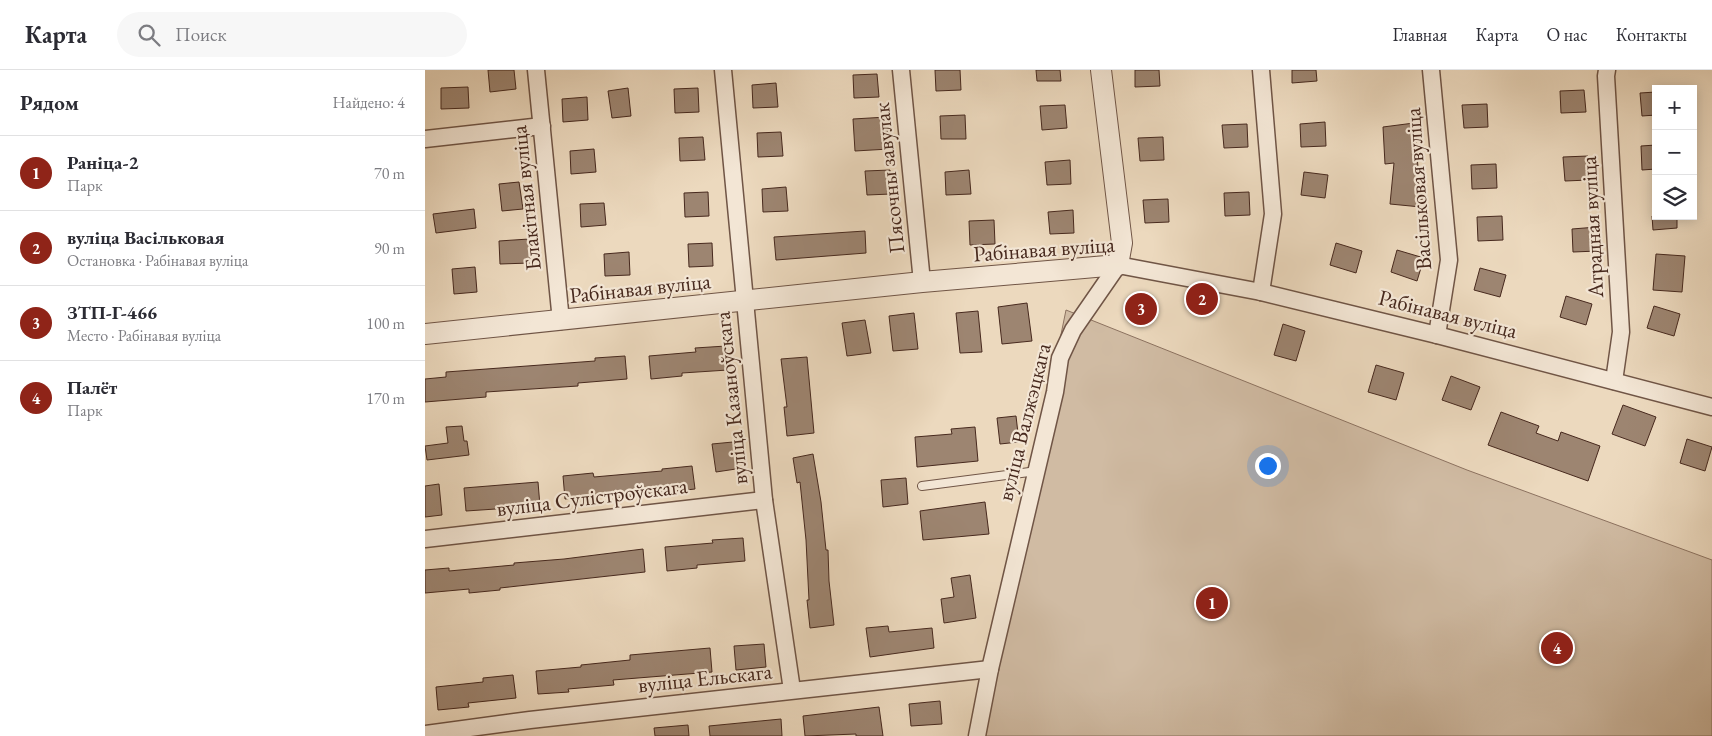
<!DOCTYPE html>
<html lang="ru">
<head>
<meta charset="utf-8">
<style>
  body { margin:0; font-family:"EB Garamond",serif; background:#f7f7f7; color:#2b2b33 }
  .controls { position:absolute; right:15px; top:15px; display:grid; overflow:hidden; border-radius:0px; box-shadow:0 2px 12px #0003 }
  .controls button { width:45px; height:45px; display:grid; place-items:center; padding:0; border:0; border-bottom:1px solid #e1e1e2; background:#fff; color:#2b2b33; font:25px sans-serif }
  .you { position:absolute; left:842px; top:395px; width:18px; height:18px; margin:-12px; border:4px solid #fff; border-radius:50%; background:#1a73e8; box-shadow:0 0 0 8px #1a73e833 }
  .badge { display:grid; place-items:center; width:32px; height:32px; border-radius:50%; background:#8f2418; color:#fff; font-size:16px; font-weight:700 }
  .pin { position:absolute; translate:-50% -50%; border:2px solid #fff; box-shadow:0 1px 5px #0006 }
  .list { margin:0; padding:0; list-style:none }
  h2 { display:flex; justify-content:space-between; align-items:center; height:65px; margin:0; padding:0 20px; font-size:21px }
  h2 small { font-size:16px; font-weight:400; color:#7c7c81 }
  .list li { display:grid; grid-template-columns:32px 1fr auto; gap:15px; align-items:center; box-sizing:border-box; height:75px; padding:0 20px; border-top:1px solid #e1e1e2 }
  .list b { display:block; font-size:19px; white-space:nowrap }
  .list p { margin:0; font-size:16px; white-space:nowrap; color:#7c7c81 }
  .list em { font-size:16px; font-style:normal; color:#7c7c81 }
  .icon { flex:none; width:28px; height:28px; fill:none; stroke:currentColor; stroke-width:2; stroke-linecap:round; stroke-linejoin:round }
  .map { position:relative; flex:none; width:1287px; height:666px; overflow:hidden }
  header { display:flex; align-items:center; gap:30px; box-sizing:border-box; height:70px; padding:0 25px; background:#fff; border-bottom:1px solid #e1e1e2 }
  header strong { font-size:24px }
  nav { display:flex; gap:28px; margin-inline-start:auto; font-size:18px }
  .search { width:350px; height:45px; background:#f7f7f7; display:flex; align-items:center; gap:12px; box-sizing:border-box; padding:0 18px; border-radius:28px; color:#7c7c81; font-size:19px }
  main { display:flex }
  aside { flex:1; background:#fff }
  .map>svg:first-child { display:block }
  .green { fill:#d0bba3; stroke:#8c7260 }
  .building { fill:#9d8571; stroke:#47291e }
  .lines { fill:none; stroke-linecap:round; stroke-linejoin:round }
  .service-casing { stroke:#705546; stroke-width:10 }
  .minor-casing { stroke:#705546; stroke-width:19 }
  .tertiary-casing { stroke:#705546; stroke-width:22 }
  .service { stroke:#f3e6d5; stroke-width:8 }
  .minor { stroke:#f3e6d5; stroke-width:16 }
  .tertiary { stroke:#f3e6d5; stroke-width:20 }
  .labels { text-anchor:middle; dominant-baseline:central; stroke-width:4.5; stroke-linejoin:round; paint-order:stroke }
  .street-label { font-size:22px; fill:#47291e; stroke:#f3e6d5 }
</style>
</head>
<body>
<header>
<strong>Карта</strong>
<div class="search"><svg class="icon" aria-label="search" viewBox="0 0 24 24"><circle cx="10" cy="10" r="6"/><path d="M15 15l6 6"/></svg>Поиск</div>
<nav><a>Главная</a><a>Карта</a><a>О нас</a><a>Контакты</a></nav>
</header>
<main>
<aside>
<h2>Рядом<small>Найдено: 4</small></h2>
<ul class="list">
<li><span class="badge">1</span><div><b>Раніца-2</b><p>Парк</p></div><em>70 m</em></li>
<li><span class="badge">2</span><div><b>вуліца Васільковая</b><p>Остановка · Рабінавая вуліца</p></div><em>90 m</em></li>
<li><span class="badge">3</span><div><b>ЗТП-Г-466</b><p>Место · Рабінавая вуліца</p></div><em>100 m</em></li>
<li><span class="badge">4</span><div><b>Палёт</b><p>Парк</p></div><em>170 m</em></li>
</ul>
</aside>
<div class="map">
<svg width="1287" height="666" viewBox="0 0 1287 666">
  <rect width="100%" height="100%" fill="#ecd9be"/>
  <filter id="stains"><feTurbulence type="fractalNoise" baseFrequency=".004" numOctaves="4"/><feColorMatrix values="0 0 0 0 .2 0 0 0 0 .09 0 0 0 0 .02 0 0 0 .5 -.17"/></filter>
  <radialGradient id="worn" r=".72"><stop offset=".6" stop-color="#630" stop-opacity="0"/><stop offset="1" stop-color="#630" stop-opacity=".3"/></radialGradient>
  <polygon class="green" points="641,240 1042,400 1287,490 1287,666 554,666"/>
  <g class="building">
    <polygon points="63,0 89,0 91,19 65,22"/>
    <polygon points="510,0 535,0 536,20 511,21"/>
    <polygon points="611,0 635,0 636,11 612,11"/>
    <polygon points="710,0 734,0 735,16 710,17"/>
    <polygon points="867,0 891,0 892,11 867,13"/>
    <polygon points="452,4 454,27 429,28 428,5"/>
    <polygon points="351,13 353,37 328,38 327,15"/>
    <polygon points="43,17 44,38 16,39 16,18"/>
    <polygon points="203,18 206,46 187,48 183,21"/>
    <polygon points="273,18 274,42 250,43 249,19"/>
    <polygon points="1159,20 1161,42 1136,43 1135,21"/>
    <polygon points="1231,22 1231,45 1217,46 1215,23"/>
    <polygon points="162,27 163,50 138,52 137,29"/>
    <polygon points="1062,34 1063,57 1039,58 1037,35"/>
    <polygon points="640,35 642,58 617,60 615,36"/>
    <polygon points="540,45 541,69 516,69 515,46"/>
    <polygon points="462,47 464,79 430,81 428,49"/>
    <polygon points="900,52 901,76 876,77 875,54"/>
    <polygon points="989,53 994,108 1000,109 996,137 965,134 969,93 960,94 958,57"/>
    <polygon points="822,54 823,77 799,78 797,55"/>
    <polygon points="356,62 358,86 333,87 332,63"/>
    <polygon points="278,67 280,90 255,91 254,68"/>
    <polygon points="738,67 739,90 715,91 713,68"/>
    <polygon points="1231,75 1231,99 1217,100 1216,76"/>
    <polygon points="169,79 171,102 146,104 145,81"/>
    <polygon points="1163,86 1164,110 1140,111 1138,87"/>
    <polygon points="645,90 646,114 622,115 620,92"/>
    <polygon points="1071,94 1072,118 1047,119 1046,95"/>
    <polygon points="465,100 466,124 442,125 440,101"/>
    <polygon points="544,100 546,124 521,125 520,102"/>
    <polygon points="879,102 903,105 900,128 876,125"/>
    <polygon points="94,112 98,139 77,141 74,114"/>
    <polygon points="361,117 363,141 338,142 337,119"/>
    <polygon points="283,122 284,146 260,147 259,123"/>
    <polygon points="824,122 825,145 800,146 799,123"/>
    <polygon points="743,129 744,152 720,153 718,130"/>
    <polygon points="179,133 181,155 156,157 155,134"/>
    <polygon points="49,139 51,158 11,163 8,144"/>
    <polygon points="648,140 649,163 625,164 623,142"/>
    <polygon points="1077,146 1078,170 1053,171 1052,147"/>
    <polygon points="1227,146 1252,146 1252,158 1228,160"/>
    <polygon points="569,150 570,174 545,175 544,151"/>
    <polygon points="1172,157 1173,181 1148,182 1147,159"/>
    <polygon points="440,161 441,183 351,190 349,167"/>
    <polygon points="104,169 105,193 75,194 74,171"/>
    <polygon points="287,173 288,196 264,197 263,174"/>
    <polygon points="911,173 937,181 931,203 905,195"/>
    <polygon points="972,180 999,188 992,211 966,202"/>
    <polygon points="204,182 205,205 180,206 179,184"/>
    <polygon points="1231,184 1260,186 1257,222 1228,220"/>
    <polygon points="50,197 52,222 29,224 27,199"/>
    <polygon points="1055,198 1081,205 1075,227 1049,220"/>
    <polygon points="1141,226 1167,234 1161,255 1135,247"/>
    <polygon points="711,232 722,233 721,245 710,244"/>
    <polygon points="602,233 607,271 577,274 573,237"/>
    <polygon points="1229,236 1255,244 1249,266 1222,258"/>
    <polygon points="553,241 557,282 535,283 531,243"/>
    <polygon points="489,243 493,279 468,281 464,246"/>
    <polygon points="440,250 446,283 422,286 417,253"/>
    <polygon points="858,254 880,261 871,291 849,285"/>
    <polygon points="301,276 303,300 257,303 257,306 226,309 224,286 271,282 270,278"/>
    <polygon points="200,286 202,309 153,313 153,316 61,322 61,327 0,332 0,309 21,307 21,302 170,291 170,288"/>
    <polygon points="382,287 389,363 362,366 359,337 362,337 356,289"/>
    <polygon points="951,295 979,303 971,330 943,322"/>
    <polygon points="1026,306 1055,317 1046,340 1017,330"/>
    <polygon points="1198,335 1231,347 1220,376 1187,364"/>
    <polygon points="1076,342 1114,356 1111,363 1133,371 1136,362 1175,376 1163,411 1063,375"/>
    <polygon points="591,346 594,372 575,374 572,348"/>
    <polygon points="37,356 39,371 42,371 44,385 2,390 0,376 23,373 21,357"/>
    <polygon points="550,357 553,391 492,397 490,367 527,364 526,359"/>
    <polygon points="1262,369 1287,377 1280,401 1255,393"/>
    <polygon points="308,372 311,399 291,402 287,374"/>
    <polygon points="388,384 396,432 401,480 403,480 404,511 409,555 385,558 382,530 384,530 381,470 375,412 372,413 368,388"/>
    <polygon points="267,396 270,419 190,428 190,424 140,429 138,406 168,403 169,407 237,401 237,399"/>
    <polygon points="481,408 483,434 458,437 456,410"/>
    <polygon points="113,412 115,436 41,441 39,418"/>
    <polygon points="14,414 17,445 0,447 0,416"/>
    <polygon points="560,432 564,464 498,470 495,441"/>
    <polygon points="318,468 320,491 272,495 272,498 242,501 240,477 288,473 287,470"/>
    <polygon points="218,479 220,502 75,518 75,520 44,523 44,519 0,523 0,500 24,498 24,501 89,495 89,493 139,489"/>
    <polygon points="545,505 551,548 519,553 516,529 529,527 526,508"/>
    <polygon points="463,556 464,562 507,558 509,578 445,587 441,558"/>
    <polygon points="339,574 341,597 311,600 309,576"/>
    <polygon points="285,578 287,602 188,610 189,615 143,619 144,622 113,624 111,601 156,597 156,595 205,590 205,585"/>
    <polygon points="88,605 91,628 43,633 44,637 13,640 11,617 58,612 58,608"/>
    <polygon points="515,631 517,654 486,656 484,634"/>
    <polygon points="454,637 458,666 431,666 431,664 380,666 378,646"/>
    <polygon points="356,649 357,666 285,666 284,656"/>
    <polygon points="263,655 264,666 230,666 229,658"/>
  </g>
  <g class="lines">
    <defs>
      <polyline id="service" points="497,416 612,401"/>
      <g id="minor">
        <polyline points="111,0 136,251"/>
        <polyline points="298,0 339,430 367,620"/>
        <polyline points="476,0 497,212"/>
        <polyline points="836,0 848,144 836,222"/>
        <polyline points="1006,0 1024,190 1012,265"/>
        <polyline points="1182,0 1181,6 1196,262 1189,311"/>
        <polyline points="0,69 117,56"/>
        <polyline points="0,469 339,430"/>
        <polyline points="0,664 105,650 565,599"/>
        <polyline points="552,666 565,599 630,322 635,288 648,260 693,195 836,222 1012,265 1287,337"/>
      </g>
      <polyline id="tertiary" points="0,264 497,212 693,195 697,173 676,0"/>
    </defs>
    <use href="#service" class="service-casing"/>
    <use href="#minor" class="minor-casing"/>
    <use href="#tertiary" class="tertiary-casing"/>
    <use href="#service" class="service"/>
    <use href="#minor" class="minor"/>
    <use href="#tertiary" class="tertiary"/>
  </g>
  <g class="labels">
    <g class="street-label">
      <text transform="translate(464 108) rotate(-96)">Пясочны завулак</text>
      <text transform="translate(993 119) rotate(-94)">Васільковая вуліца</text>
      <text transform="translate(101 128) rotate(-96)">Блакітная вуліца</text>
      <text transform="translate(1167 157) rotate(-93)">Атрадная вуліца</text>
      <text transform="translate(619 179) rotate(-4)">Рабінавая вуліца</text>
      <text transform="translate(215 218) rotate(-6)">Рабінавая вуліца</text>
      <text transform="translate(1023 244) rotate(14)">Рабінавая вуліца</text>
      <text transform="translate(306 328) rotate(-96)">вуліца Казаноўскага</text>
      <text transform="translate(599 352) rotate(-76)">вуліца Валжэцкага</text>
      <text transform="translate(167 427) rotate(-7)">вуліца Сулістроўскага</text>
      <text transform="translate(280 608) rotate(-6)">вуліца Ельскага</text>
    </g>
  </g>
  <rect width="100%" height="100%" filter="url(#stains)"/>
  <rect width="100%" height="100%" fill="url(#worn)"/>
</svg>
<div class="controls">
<button>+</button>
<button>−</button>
<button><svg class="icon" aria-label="layers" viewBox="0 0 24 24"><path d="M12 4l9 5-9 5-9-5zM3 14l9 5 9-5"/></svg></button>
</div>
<div class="you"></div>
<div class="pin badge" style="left:787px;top:533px">1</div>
<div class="pin badge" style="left:777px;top:229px">2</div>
<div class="pin badge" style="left:716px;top:239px">3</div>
<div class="pin badge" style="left:1132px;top:578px">4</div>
</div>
</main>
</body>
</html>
